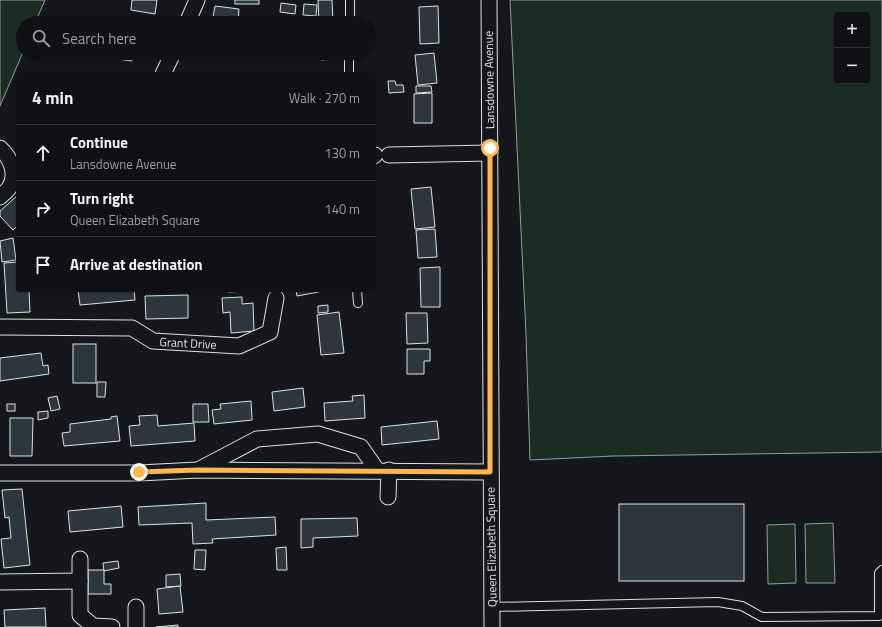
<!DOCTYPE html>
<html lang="en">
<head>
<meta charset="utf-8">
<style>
  body { margin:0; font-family:"Titillium Web",sans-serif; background:#181b1e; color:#f1f3f6 }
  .controls { position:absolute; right:12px; top:12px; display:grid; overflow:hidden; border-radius:4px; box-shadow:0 1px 3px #0004 }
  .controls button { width:36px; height:36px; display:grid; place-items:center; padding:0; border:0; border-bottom:1px solid #2f3234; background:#0f1215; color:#f1f3f6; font:20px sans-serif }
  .stop { position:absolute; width:12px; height:12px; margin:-9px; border:3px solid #ffb74d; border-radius:50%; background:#fff }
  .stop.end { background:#ffb74d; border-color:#fff; box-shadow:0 1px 4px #0008 }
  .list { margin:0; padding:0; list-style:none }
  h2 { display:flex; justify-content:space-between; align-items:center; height:52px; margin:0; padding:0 16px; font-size:17px }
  h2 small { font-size:13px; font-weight:400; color:#9b9ea0 }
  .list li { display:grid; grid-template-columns:26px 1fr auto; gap:12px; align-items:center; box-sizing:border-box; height:56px; padding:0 16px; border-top:1px solid #2f3234 }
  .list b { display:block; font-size:15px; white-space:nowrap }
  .list p { margin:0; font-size:13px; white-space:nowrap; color:#9b9ea0 }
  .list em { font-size:13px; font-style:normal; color:#9b9ea0 }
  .icon { flex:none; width:22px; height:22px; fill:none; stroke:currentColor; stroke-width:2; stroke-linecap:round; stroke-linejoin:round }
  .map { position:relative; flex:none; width:882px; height:627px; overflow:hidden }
  .search { position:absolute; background:#0f1215; box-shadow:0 1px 3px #0004; left:16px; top:16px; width:360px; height:44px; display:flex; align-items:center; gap:10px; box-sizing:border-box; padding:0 14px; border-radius:22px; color:#9b9ea0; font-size:15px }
  .panel { position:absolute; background:#0f1215; box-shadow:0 1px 3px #0004; left:16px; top:72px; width:360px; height:220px; border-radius:4px }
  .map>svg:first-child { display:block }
  .green { fill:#1a2d24; stroke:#939e99; fill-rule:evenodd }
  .building { fill:#2c363c; stroke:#d8e6dc }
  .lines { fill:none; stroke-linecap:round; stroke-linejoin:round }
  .service-casing { stroke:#d8e6dc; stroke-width:10 }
  .minor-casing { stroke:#d8e6dc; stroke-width:17 }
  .service { stroke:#14181c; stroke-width:8 }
  .minor { stroke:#14181c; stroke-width:15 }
  .route { stroke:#ffb74d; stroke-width:5 }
  .labels { text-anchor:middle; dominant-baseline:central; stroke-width:3; stroke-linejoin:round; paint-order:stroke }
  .street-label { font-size:12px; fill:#d8e6dc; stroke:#14181c }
</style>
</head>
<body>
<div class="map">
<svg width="882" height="627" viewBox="0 0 882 627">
  <rect width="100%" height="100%" fill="#14181c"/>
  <g class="green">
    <polygon points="0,0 45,0 35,23 23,23 23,52 0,106"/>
    <path d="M510 0H882V452L614 456 530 460 526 334ZM837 15H867V81H837Z"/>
    <polygon points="833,523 835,583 806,583 805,524"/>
    <polygon points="795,524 796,583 768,584 767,525"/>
  </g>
  <g class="building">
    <polygon points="132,0 157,0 155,14 131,10"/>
    <rect x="235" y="0" width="24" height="4"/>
    <polygon points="318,0 332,0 333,23 319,23"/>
    <polygon points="281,3 296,5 295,14 280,12"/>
    <polygon points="304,4 317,5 316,16 303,15"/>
    <polygon points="215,6 239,9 238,23 212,23"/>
    <polygon points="438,6 439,43 420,44 419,7"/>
    <polygon points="365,20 366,23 356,23 355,21"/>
    <polygon points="110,53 133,53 132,61 109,58"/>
    <polygon points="208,53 234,53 233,56"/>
    <polygon points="304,53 318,53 318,55 304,57"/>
    <polygon points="321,53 334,53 334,59 321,60"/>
    <polygon points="434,53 437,83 418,85 415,55"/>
    <polygon points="388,81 395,81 396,85 403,85 404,92 389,93"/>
    <polygon points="416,86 431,86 432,92 416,93"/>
    <polygon points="432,93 432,123 414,123 414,94"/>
    <polygon points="431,187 435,227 415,229 411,189"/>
    <polygon points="18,195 18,225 13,230 0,216 0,211"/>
    <polygon points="435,229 437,257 418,258 416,230"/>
    <polygon points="13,238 16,260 2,262 0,241"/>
    <polygon points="18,262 18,290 29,290 30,312 7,313 4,263"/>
    <polygon points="440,267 440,307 421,307 420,268"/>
    <polygon points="78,290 134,290 135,300 80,305"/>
    <polygon points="228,290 251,290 251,291 228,292"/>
    <polygon points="296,290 319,290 319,292 297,296"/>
    <polygon points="188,295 188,318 146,319 145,296"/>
    <polygon points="242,297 242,304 253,303 254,331 231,333 230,312 223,313 222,298"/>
    <polygon points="328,305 328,312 318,313 318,306"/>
    <polygon points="339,312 344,353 321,355 317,315"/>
    <polygon points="406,313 427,313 428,343 407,344"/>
    <rect x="73" y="344" width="23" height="39"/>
    <polygon points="407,349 430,349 430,361 424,361 424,374 407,374"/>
    <polygon points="41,353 43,366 48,365 49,374 0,381 0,358"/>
    <polygon points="97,382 106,382 105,397 97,397"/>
    <polygon points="303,388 305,407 274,411 272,392"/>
    <polygon points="364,395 365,418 325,421 324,403 353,401 352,396"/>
    <polygon points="57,396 60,409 51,411 48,398"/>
    <polygon points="251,401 252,420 214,424 212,410 221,409 220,404"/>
    <rect x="7" y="404" width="8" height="7"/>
    <polygon points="193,404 208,404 209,422 193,422"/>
    <polygon points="48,411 48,418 38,420 38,412"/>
    <polygon points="157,415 158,426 194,423 195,441 131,446 129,426 140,425 139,416"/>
    <polygon points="117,416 120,441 64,446 62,433 70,432 70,424 111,419 111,417"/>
    <polygon points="10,418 33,418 32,456 10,456"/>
    <polygon points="437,421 439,439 382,445 381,427"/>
    <polygon points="22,489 30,565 4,568 1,539 11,538 9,517 5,518 2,490"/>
    <polygon points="206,503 206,520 275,517 276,535 212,539 213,543 193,544 192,523 139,525 138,507"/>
    <rect x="619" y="504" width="125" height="77"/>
    <polygon points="121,506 123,527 70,532 68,511"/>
    <polygon points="357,518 358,536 313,538 313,547 301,548 301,519"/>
    <polygon points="286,547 287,570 277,570 276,548"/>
    <polygon points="195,550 206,550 205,570 194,569"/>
    <polygon points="118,561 119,568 104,571 103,563"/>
    <polygon points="88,570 104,570 104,584 111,584 111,594 88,594"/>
    <polygon points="180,574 181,586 166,587 166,575"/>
    <polygon points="180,586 183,612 159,614 157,589"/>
    <polygon points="45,608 46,627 5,627 4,610"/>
    <polygon points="178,625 178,627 156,627"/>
  </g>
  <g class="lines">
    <defs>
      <g id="service">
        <polyline points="350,23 350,0"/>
        <polyline points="349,74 349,53"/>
        <polyline points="357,290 358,303"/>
        <polyline points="492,607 718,602 742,606 762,617 879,616 879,573 882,570"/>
      </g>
      <g id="minor">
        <polyline points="489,0 492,627"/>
        <polyline points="187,23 197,0"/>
        <polyline points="163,74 173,53"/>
        <path d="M0 148C11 158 18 175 9 188 7 191 3 194 0 197"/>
        <polyline points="389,155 490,153"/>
        <polyline points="374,156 375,155"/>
        <polyline points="0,327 132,328 153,341 239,346 270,332 276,298"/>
        <polyline points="200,469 257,439 318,434 361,447 377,470"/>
        <polyline points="0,473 139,473 198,470 490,472"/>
        <polyline points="388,497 389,470"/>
        <polyline points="80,559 80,615 93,626 112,627"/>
        <polyline points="0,582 80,581"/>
        <polyline points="136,607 136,627"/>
      </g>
    </defs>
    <use href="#service" class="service-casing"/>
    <use href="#minor" class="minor-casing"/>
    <use href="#service" class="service"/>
    <use href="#minor" class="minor"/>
  </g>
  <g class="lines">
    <polyline class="route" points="139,472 198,470 490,472 490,148"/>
  </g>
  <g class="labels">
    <g class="street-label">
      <text transform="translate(489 80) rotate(-91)">Lansdowne Avenue</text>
      <text transform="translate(188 343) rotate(3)">Grant Drive</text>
      <text transform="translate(491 547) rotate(-91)">Queen Elizabeth Square</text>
    </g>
  </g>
</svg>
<div class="controls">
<button>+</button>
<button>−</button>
</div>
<div class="stop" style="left:490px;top:148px"></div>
<div class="stop end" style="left:139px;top:472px"></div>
<div class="search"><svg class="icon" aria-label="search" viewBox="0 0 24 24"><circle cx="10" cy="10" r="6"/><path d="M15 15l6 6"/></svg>Search here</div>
<section class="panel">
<h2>4 min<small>Walk · 270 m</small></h2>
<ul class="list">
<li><svg class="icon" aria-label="ahead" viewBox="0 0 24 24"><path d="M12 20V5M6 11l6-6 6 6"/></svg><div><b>Continue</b><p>Lansdowne Avenue</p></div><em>130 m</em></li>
<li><svg class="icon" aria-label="right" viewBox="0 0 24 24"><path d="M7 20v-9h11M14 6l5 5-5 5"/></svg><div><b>Turn right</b><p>Queen Elizabeth Square</p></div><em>140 m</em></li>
<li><svg class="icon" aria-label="arrive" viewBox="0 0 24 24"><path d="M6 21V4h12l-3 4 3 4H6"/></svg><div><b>Arrive at destination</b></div></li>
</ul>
</section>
</div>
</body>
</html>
